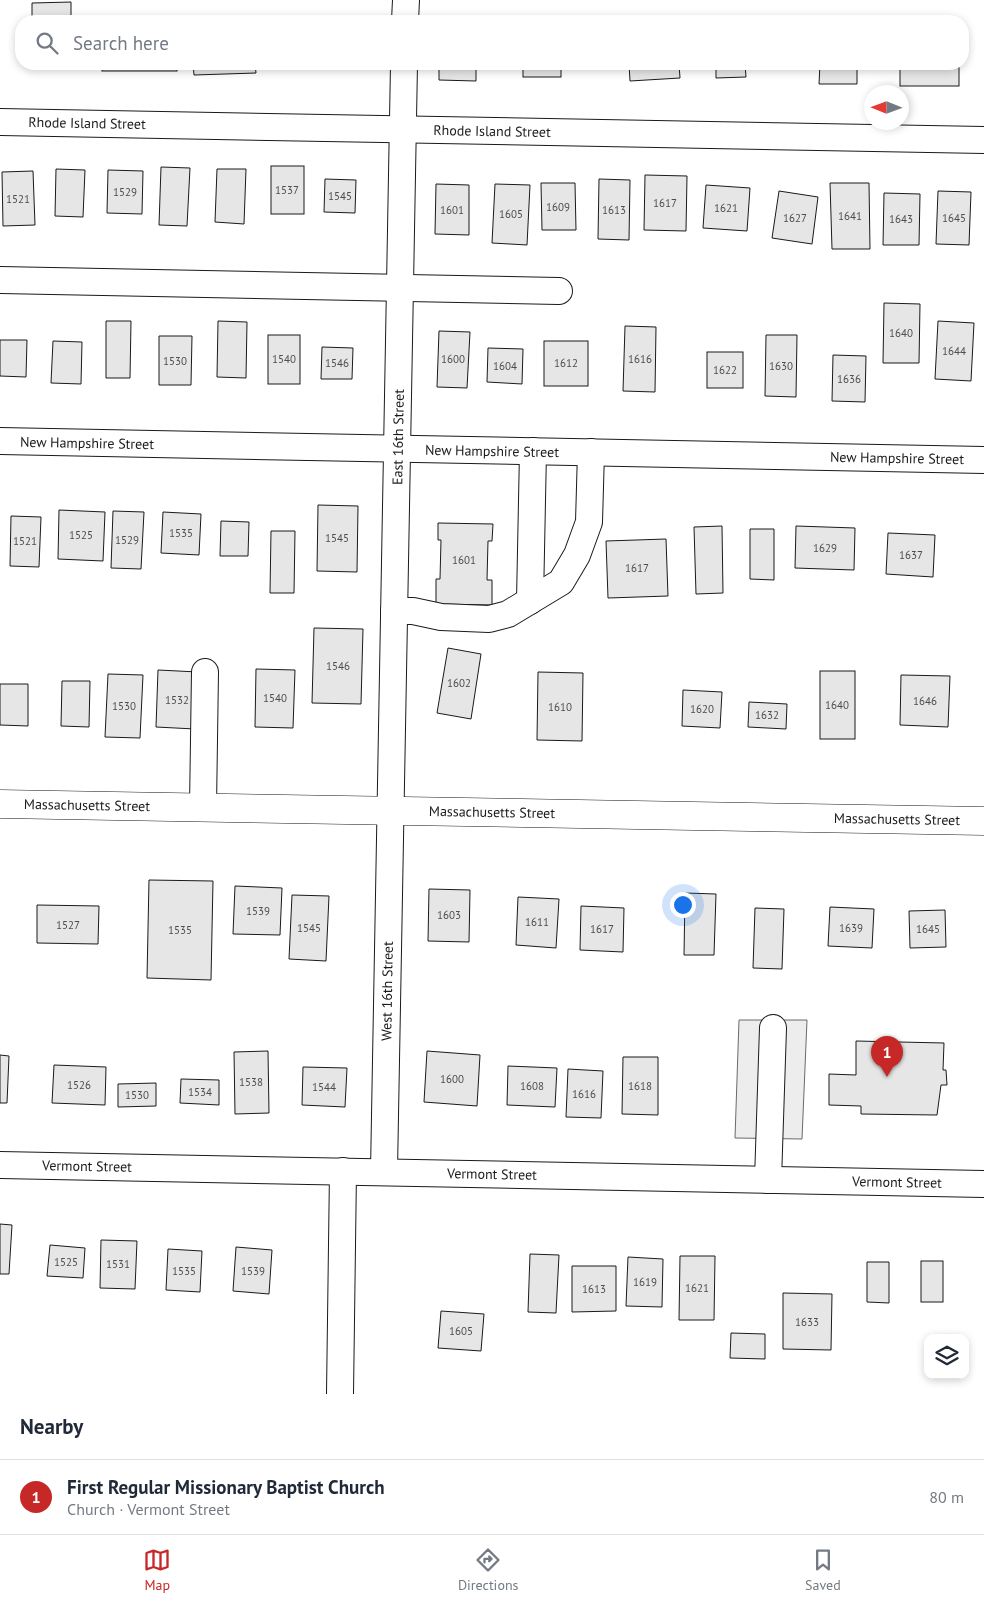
<!DOCTYPE html>
<html lang="en">
<head>
<meta charset="utf-8">
<style>
  body { margin:0; font-family:"PT Sans",sans-serif; background:#f6f6f7; color:#1f2937 }
  .controls { position:absolute; right:15px; bottom:15px; display:grid; overflow:hidden; border-radius:10px; box-shadow:0 2px 8px #0003 }
  .controls button { width:45px; height:45px; display:grid; place-items:center; padding:0; border:0; border-bottom:1px solid #e0e1e3; background:#fff; color:#1f2937; font:25px sans-serif }
  .compass { position:absolute; left:864px; top:85px; width:45px; height:45px; border-radius:50%; background:#fff; box-shadow:0 2px 8px #0003; rotate:271deg }
  .you { position:absolute; left:682px; top:904px; width:18px; height:18px; margin:-12px; border:4px solid #fff; border-radius:50%; background:#1a73e8; box-shadow:0 0 0 8px #1a73e833 }
  .badge { display:grid; place-items:center; width:32px; height:32px; border-radius:50%; background:#c62828; color:#fff; font-size:16px; font-weight:700 }
  .pin { position:absolute; translate:-50% -41px; filter:drop-shadow(0 1px 2px #0008) }
  .pin::after { content:''; position:absolute; top:26px; width:18px; height:15px; background:inherit; clip-path:polygon(0 0,100% 0,50% 100%) }
  .list { margin:0; padding:0; list-style:none }
  h2 { display:flex; justify-content:space-between; align-items:center; height:65px; margin:0; padding:0 20px; font-size:21px }
  h2 small { font-size:16px; font-weight:400; color:#747a83 }
  .list li { display:grid; grid-template-columns:32px 1fr auto; gap:15px; align-items:center; box-sizing:border-box; height:75px; padding:0 20px; border-top:1px solid #e0e1e3 }
  .list b { display:block; font-size:19px; white-space:nowrap }
  .list p { margin:0; font-size:16px; white-space:nowrap; color:#747a83 }
  .list em { font-size:16px; font-style:normal; color:#747a83 }
  .icon { flex:none; width:28px; height:28px; fill:none; stroke:currentColor; stroke-width:2; stroke-linecap:round; stroke-linejoin:round }
  .map { position:relative; flex:none; width:984px; height:1394px; overflow:hidden }
  .search { position:absolute; background:#fff; box-shadow:0 2px 8px #0003; left:15px; right:15px; top:15px; height:55px; display:flex; align-items:center; gap:12px; box-sizing:border-box; padding:0 18px; border-radius:20px; color:#747a83; font-size:19px }
  .sheet { height:140px; background:#fff }
  nav { display:flex; justify-content:space-around; align-items:center; box-sizing:border-box; height:70px; border-top:1px solid #e0e1e3; background:#fff; font-size:14px; color:#747a83 }
  nav a { display:grid; justify-items:center; gap:2px }
  nav .on { color:#c62828 }
  .map>svg:first-child { display:block }
  .parking { fill:#ededed; stroke:#6a6a6a }
  .building { fill:#e6e6e6; stroke:#1a1a1a }
  .lines { fill:none; stroke-linecap:round; stroke-linejoin:round }
  .minor-casing { stroke:#1a1a1a; stroke-width:28 }
  .major-casing { stroke:#1a1a1a; stroke-width:29 }
  .minor { stroke:#fff; stroke-width:26 }
  .major { stroke:#fff; stroke-width:28 }
  .labels { text-anchor:middle; dominant-baseline:central; stroke-width:4; stroke-linejoin:round; paint-order:stroke }
  .number-label { font-size:11px; fill:#4d4d4d }
  .street-label { font-size:14px; fill:#1a1a1a; stroke:#fff }
</style>
</head>
<body>
<div class="map">
<svg width="984" height="1394" viewBox="0 0 984 1394">
  <rect width="100%" height="100%" fill="#fff"/>
  <polygon class="parking" points="739,1020 807,1020 802,1139 735,1138"/>
  <g class="building">
    <polygon points="71,2 71,21 32,21 32,3"/>
    <rect x="102" y="64" width="75" height="7"/>
    <polygon points="193,64 255,64 256,73 194,75"/>
    <rect x="317" y="64" width="52" height="5"/>
    <polygon points="439,64 476,64 476,81 439,80"/>
    <rect x="523" y="64" width="38" height="13"/>
    <polygon points="629,64 679,64 680,78 630,81"/>
    <polygon points="716,64 745,64 746,77 716,78"/>
    <polygon points="820,64 857,64 857,84 819,84"/>
    <rect x="900" y="64" width="59" height="22"/>
    <rect x="271" y="166" width="33" height="48"/>
    <polygon points="161,167 190,168 187,226 159,225"/>
    <polygon points="56,169 85,170 83,217 55,216"/>
    <polygon points="217,169 246,169 244,224 215,222"/>
    <polygon points="108,170 143,171 142,214 107,213"/>
    <polygon points="33,171 35,225 3,226 2,172"/>
    <polygon points="645,175 687,176 686,231 644,230"/>
    <polygon points="325,179 356,180 355,213 324,212"/>
    <polygon points="599,179 630,180 629,240 598,239"/>
    <polygon points="541,183 575,183 576,230 542,230"/>
    <polygon points="830,183 869,183 870,249 832,249"/>
    <polygon points="436,184 469,185 469,235 435,234"/>
    <polygon points="495,184 530,185 527,245 492,243"/>
    <polygon points="706,185 750,188 747,231 703,228"/>
    <polygon points="779,191 818,197 812,244 772,238"/>
    <polygon points="938,191 971,192 969,245 936,244"/>
    <polygon points="884,193 920,194 919,245 883,245"/>
    <polygon points="884,303 920,304 919,363 883,363"/>
    <polygon points="106,321 131,321 130,378 106,378"/>
    <polygon points="218,321 247,322 246,378 217,377"/>
    <polygon points="938,321 974,323 971,381 935,379"/>
    <polygon points="625,326 656,327 655,392 623,391"/>
    <polygon points="439,331 470,332 467,388 437,387"/>
    <rect x="268" y="335" width="32" height="49"/>
    <polygon points="766,335 797,335 796,397 765,396"/>
    <polygon points="159,336 192,336 191,385 159,385"/>
    <polygon points="0,340 27,340 26,377 0,376"/>
    <polygon points="53,341 82,342 81,384 51,383"/>
    <rect x="544" y="341" width="44" height="45"/>
    <polygon points="322,347 353,348 352,379 321,379"/>
    <polygon points="488,348 523,349 522,384 487,382"/>
    <rect x="707" y="352" width="36" height="36"/>
    <polygon points="833,355 866,356 865,402 832,401"/>
    <polygon points="318,505 358,506 357,572 317,571"/>
    <polygon points="59,510 105,512 103,561 58,559"/>
    <polygon points="113,511 144,512 141,569 111,568"/>
    <polygon points="163,512 201,514 199,555 161,553"/>
    <polygon points="11,516 41,517 39,567 10,566"/>
    <polygon points="221,521 249,522 248,556 220,556"/>
    <polygon points="438,523 493,524 492,541 488,541 487,580 492,580 492,605 436,604 436,579 440,579 441,540 438,540"/>
    <polygon points="722,526 723,593 696,594 694,527"/>
    <polygon points="796,526 855,528 854,570 795,568"/>
    <polygon points="750,529 774,529 774,580 750,579"/>
    <polygon points="271,531 295,531 294,593 270,593"/>
    <polygon points="888,533 935,535 933,577 886,574"/>
    <polygon points="666,539 668,596 608,598 606,541"/>
    <polygon points="314,628 363,629 361,704 312,703"/>
    <polygon points="448,648 481,654 471,719 437,713"/>
    <polygon points="256,669 295,670 293,728 255,727"/>
    <polygon points="158,670 198,672 195,729 156,727"/>
    <rect x="820" y="671" width="35" height="68"/>
    <polygon points="538,672 583,673 582,741 537,740"/>
    <polygon points="108,674 143,675 140,738 105,737"/>
    <polygon points="901,675 950,676 948,727 900,725"/>
    <polygon points="62,681 90,681 89,727 61,726"/>
    <polygon points="0,684 28,684 28,726 0,725"/>
    <polygon points="683,690 722,692 720,728 682,726"/>
    <polygon points="749,702 787,704 786,729 748,727"/>
    <polygon points="149,880 213,881 211,980 147,978"/>
    <polygon points="235,886 282,888 280,935 233,934"/>
    <polygon points="429,889 470,890 469,942 428,941"/>
    <polygon points="685,893 716,894 714,955 684,955"/>
    <polygon points="292,895 329,896 326,961 289,959"/>
    <polygon points="518,897 559,899 556,948 516,945"/>
    <polygon points="37,905 99,906 98,944 37,943"/>
    <polygon points="581,906 624,908 623,952 580,950"/>
    <polygon points="830,907 874,909 872,948 828,946"/>
    <polygon points="755,908 784,909 782,969 753,968"/>
    <polygon points="945,910 946,947 910,948 909,911"/>
    <polygon points="856,1041 944,1043 943,1070 946,1070 947,1085 941,1085 937,1115 861,1114 861,1106 829,1105 829,1074 856,1075"/>
    <polygon points="268,1051 269,1113 235,1114 234,1052"/>
    <polygon points="427,1051 480,1055 477,1106 424,1102"/>
    <polygon points="0,1055 9,1056 7,1103 0,1103"/>
    <polygon points="623,1057 658,1057 658,1115 622,1114"/>
    <polygon points="54,1065 106,1067 105,1105 52,1103"/>
    <polygon points="508,1066 557,1068 555,1107 507,1105"/>
    <polygon points="303,1067 347,1068 345,1107 302,1105"/>
    <polygon points="568,1069 603,1071 601,1118 566,1117"/>
    <polygon points="181,1079 219,1080 219,1105 180,1103"/>
    <polygon points="156,1083 156,1106 118,1107 118,1084"/>
    <polygon points="0,1224 12,1225 9,1274 0,1274"/>
    <polygon points="101,1240 137,1241 135,1289 100,1288"/>
    <polygon points="50,1245 85,1248 83,1278 47,1276"/>
    <polygon points="236,1247 272,1250 269,1294 233,1291"/>
    <polygon points="168,1249 202,1251 200,1292 166,1290"/>
    <polygon points="530,1254 559,1255 556,1313 528,1312"/>
    <polygon points="680,1256 715,1256 714,1320 679,1320"/>
    <polygon points="628,1257 663,1259 662,1307 626,1306"/>
    <rect x="921" y="1261" width="22" height="41"/>
    <polygon points="867,1262 889,1262 889,1303 867,1302"/>
    <polygon points="572,1266 616,1266 616,1311 572,1312"/>
    <polygon points="783,1293 832,1294 831,1350 783,1349"/>
    <polygon points="441,1311 484,1314 481,1351 438,1348"/>
    <polygon points="731,1333 765,1334 765,1359 730,1358"/>
  </g>
  <g class="lines">
    <defs>
      <g id="minor">
        <polyline points="405,21 406,0"/>
        <polyline points="0,122 984,140"/>
        <polyline points="0,280 559,291"/>
        <polyline points="0,441 984,460"/>
        <polyline points="530,601 533,451"/>
        <polyline points="394,611 413,611 441,617 489,619 508,614 561,582 577,555 589,522 591,452"/>
        <polyline points="203,807 205,672"/>
        <polyline points="0,1165 984,1184"/>
        <polyline points="384,1171 404,64"/>
        <polyline points="768,1180 773,1028"/>
        <polyline points="340,1394 343,1171"/>
      </g>
      <polyline id="major" points="0,804 984,821"/>
    </defs>
    <use href="#minor" class="minor-casing"/>
    <use href="#major" class="major-casing"/>
    <use href="#minor" class="minor"/>
    <use href="#major" class="major"/>
  </g>
  <g class="labels">
    <g class="number-label">
      <text x="287" y="190">1537</text>
      <text x="125" y="192">1529</text>
      <text x="340" y="196">1545</text>
      <text x="18" y="199">1521</text>
      <text x="665" y="203">1617</text>
      <text x="558" y="207">1609</text>
      <text x="726" y="208">1621</text>
      <text x="452" y="210">1601</text>
      <text x="614" y="210">1613</text>
      <text x="511" y="214">1605</text>
      <text x="850" y="216">1641</text>
      <text x="795" y="218">1627</text>
      <text x="954" y="218">1645</text>
      <text x="901" y="219">1643</text>
      <text x="901" y="333">1640</text>
      <text x="954" y="351">1644</text>
      <text x="284" y="359">1540</text>
      <text x="453" y="359">1600</text>
      <text x="640" y="359">1616</text>
      <text x="175" y="361">1530</text>
      <text x="337" y="363">1546</text>
      <text x="566" y="363">1612</text>
      <text x="505" y="366">1604</text>
      <text x="781" y="366">1630</text>
      <text x="725" y="370">1622</text>
      <text x="849" y="379">1636</text>
      <text x="181" y="533">1535</text>
      <text x="81" y="535">1525</text>
      <text x="337" y="538">1545</text>
      <text x="127" y="540">1529</text>
      <text x="25" y="541">1521</text>
      <text x="825" y="548">1629</text>
      <text x="911" y="555">1637</text>
      <text x="464" y="560">1601</text>
      <text x="637" y="568">1617</text>
      <text x="338" y="666">1546</text>
      <text x="459" y="683">1602</text>
      <text x="275" y="698">1540</text>
      <text x="177" y="700">1532</text>
      <text x="925" y="701">1646</text>
      <text x="837" y="705">1640</text>
      <text x="124" y="706">1530</text>
      <text x="560" y="707">1610</text>
      <text x="702" y="709">1620</text>
      <text x="767" y="715">1632</text>
      <text x="258" y="911">1539</text>
      <text x="449" y="915">1603</text>
      <text x="537" y="922">1611</text>
      <text x="68" y="925">1527</text>
      <text x="309" y="928">1545</text>
      <text x="851" y="928">1639</text>
      <text x="602" y="929">1617</text>
      <text x="928" y="929">1645</text>
      <text x="180" y="930">1535</text>
      <text x="452" y="1079">1600</text>
      <text x="251" y="1082">1538</text>
      <text x="79" y="1085">1526</text>
      <text x="532" y="1086">1608</text>
      <text x="640" y="1086">1618</text>
      <text x="324" y="1087">1544</text>
      <text x="200" y="1092">1534</text>
      <text x="584" y="1094">1616</text>
      <text x="137" y="1095">1530</text>
      <text x="66" y="1262">1525</text>
      <text x="118" y="1264">1531</text>
      <text x="184" y="1271">1535</text>
      <text x="253" y="1271">1539</text>
      <text x="645" y="1282">1619</text>
      <text x="697" y="1288">1621</text>
      <text x="594" y="1289">1613</text>
      <text x="807" y="1322">1633</text>
      <text x="461" y="1331">1605</text>
    </g>
    <g class="street-label">
      <text transform="translate(87 123) rotate(1)">Rhode Island Street</text>
      <text transform="translate(492 131) rotate(1)">Rhode Island Street</text>
      <text transform="translate(398 437) rotate(-89)">East 16th Street</text>
      <text transform="translate(87 443) rotate(1)">New Hampshire Street</text>
      <text transform="translate(492 451) rotate(1)">New Hampshire Street</text>
      <text transform="translate(897 458) rotate(1)">New Hampshire Street</text>
      <text transform="translate(87 805) rotate(1)">Massachusetts Street</text>
      <text transform="translate(492 812) rotate(1)">Massachusetts Street</text>
      <text transform="translate(897 819) rotate(1)">Massachusetts Street</text>
      <text transform="translate(387 991) rotate(-89)">West 16th Street</text>
      <text transform="translate(87 1166) rotate(1)">Vermont Street</text>
      <text transform="translate(492 1174) rotate(1)">Vermont Street</text>
      <text transform="translate(897 1182) rotate(1)">Vermont Street</text>
    </g>
  </g>
</svg>
<div class="controls">
<button><svg class="icon" aria-label="layers" viewBox="0 0 24 24"><path d="M12 4l9 5-9 5-9-5zM3 14l9 5 9-5"/></svg></button>
</div>
<svg class="compass" viewBox="-18 -18 36 36"><path d="M0-13l5 13h-10z" fill="#e53935"/><path d="M0 13l5-13h-10z" fill="#747a83"/></svg>
<div class="you"></div>
<div class="pin badge" style="left:887px;top:1077px">1</div>
<div class="search"><svg class="icon" aria-label="search" viewBox="0 0 24 24"><circle cx="10" cy="10" r="6"/><path d="M15 15l6 6"/></svg>Search here</div>
</div>
<section class="sheet">
<h2>Nearby<small></small></h2>
<ul class="list">
<li><span class="badge">1</span><div><b>First Regular Missionary Baptist Church</b><p>Church · Vermont Street</p></div><em>80 m</em></li>
</ul>
</section>
<nav>
<a class="on"><svg class="icon" aria-label="map" viewBox="0 0 24 24"><path d="M3 6l6-2 6 2 6-2v14l-6 2-6-2-6 2zM9 4v14M15 6v14"/></svg>Map</a>
<a><svg class="icon" aria-label="directions" viewBox="0 0 24 24"><path d="M12 3l9 9-9 9-9-9zM9 14v-3h6M13 9l2 2-2 2"/></svg>Directions</a>
<a><svg class="icon" aria-label="saved" viewBox="0 0 24 24"><path d="M7 4h10v16l-5-4-5 4z"/></svg>Saved</a>
</nav>
</body>
</html>
